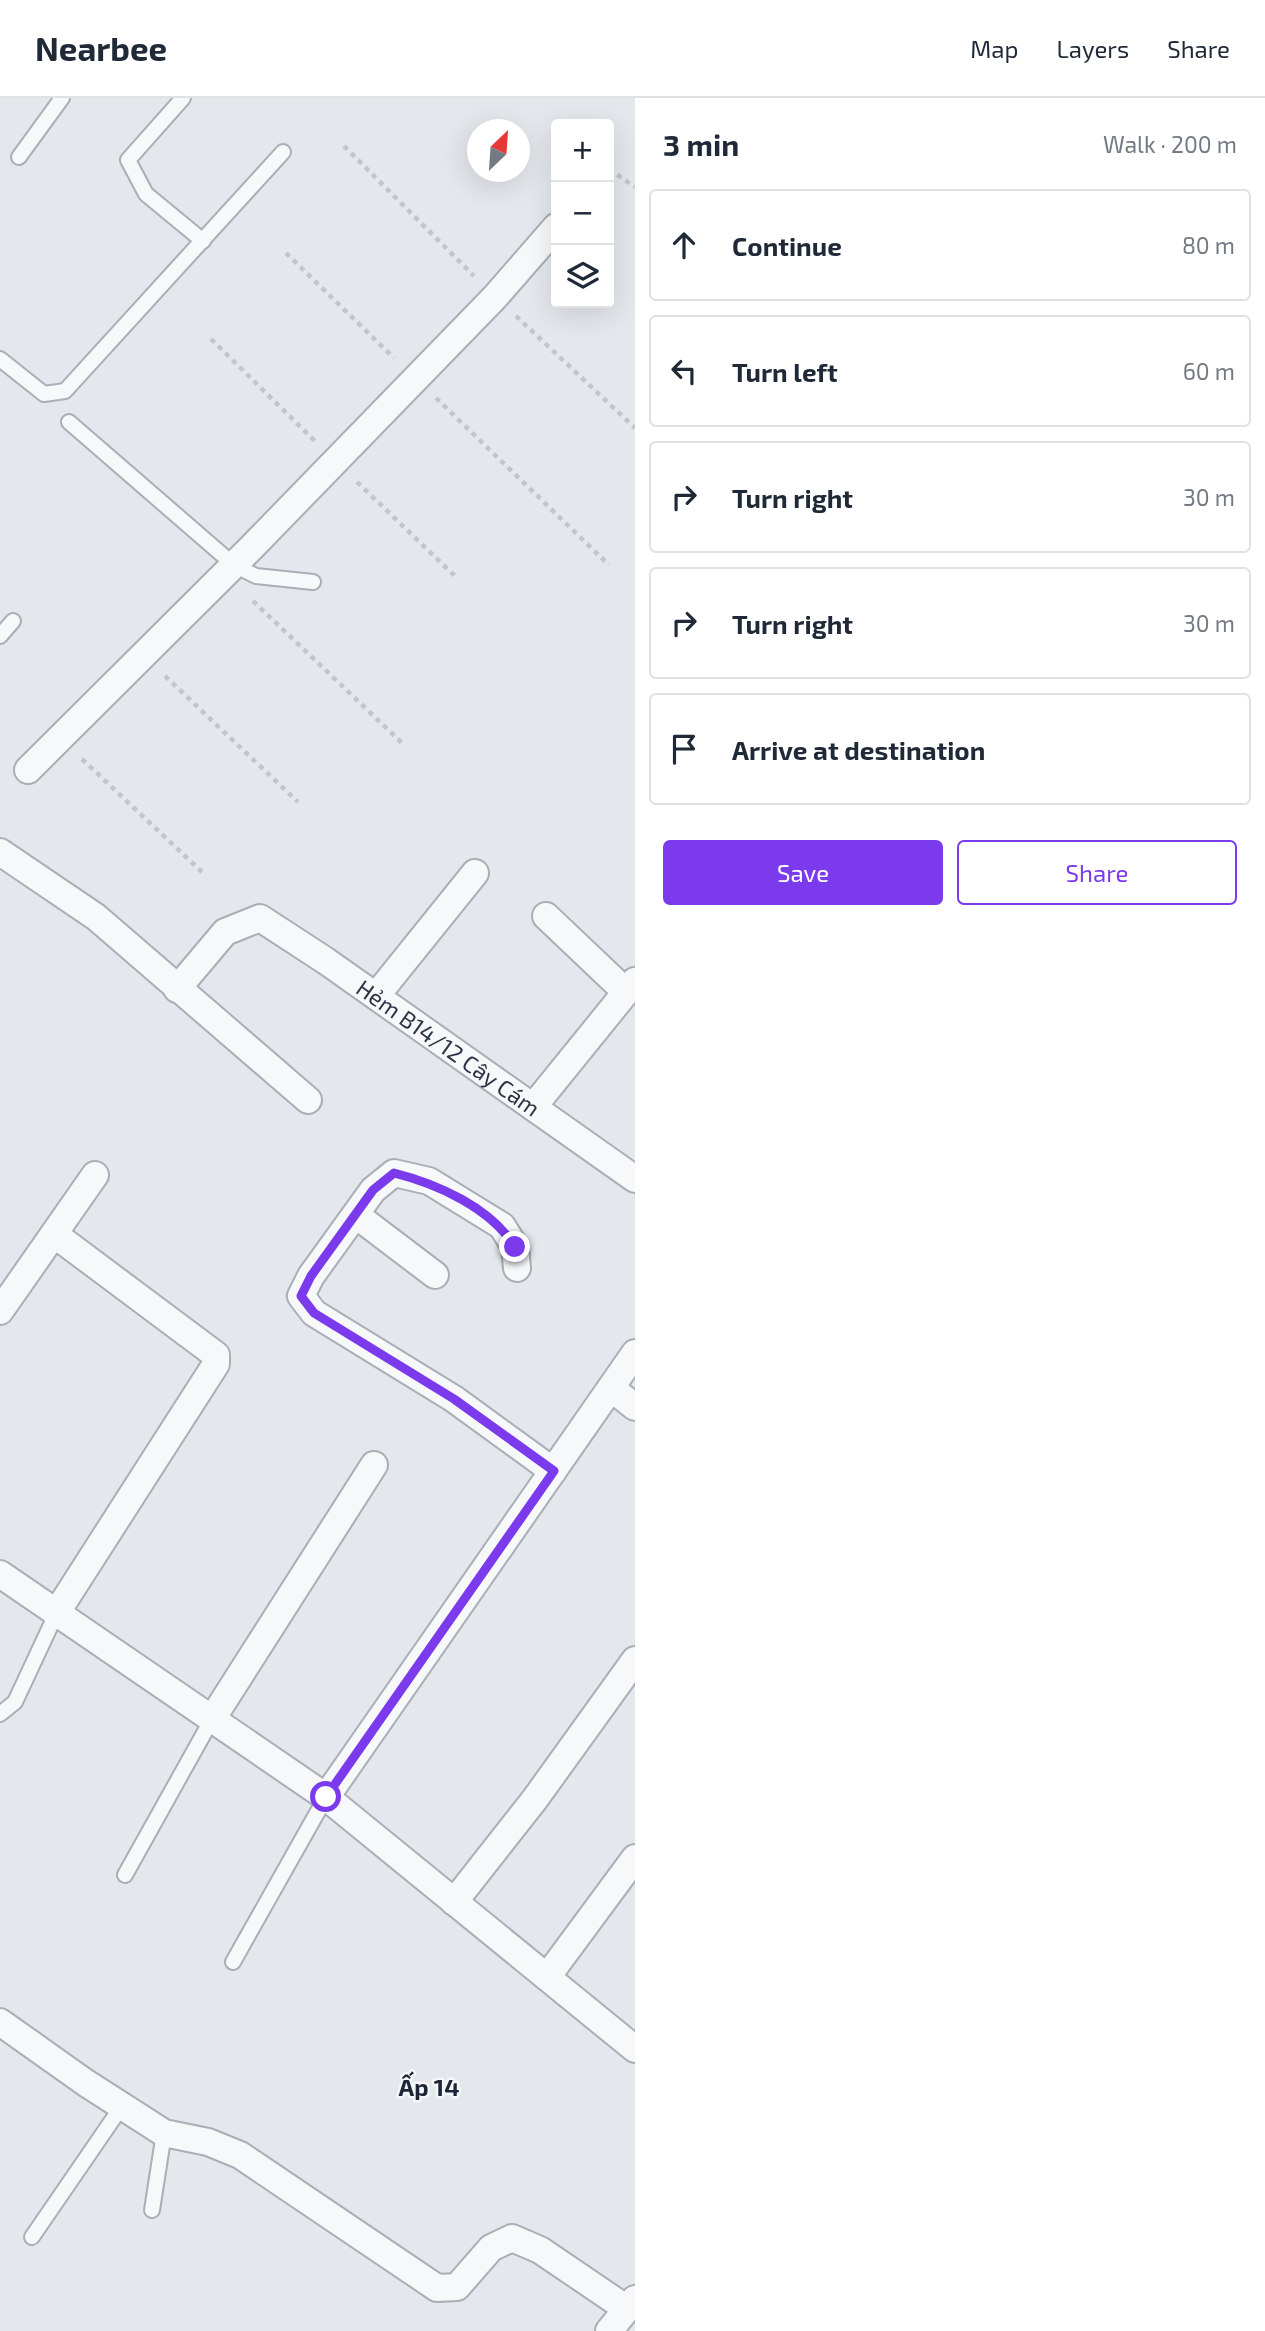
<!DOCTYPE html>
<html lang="en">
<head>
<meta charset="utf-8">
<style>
  body { margin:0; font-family:"Exo 2",sans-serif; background:#f6f6f7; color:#1f2937 }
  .controls { position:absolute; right:21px; top:21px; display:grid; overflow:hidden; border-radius:7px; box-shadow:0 7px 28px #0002 }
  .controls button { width:63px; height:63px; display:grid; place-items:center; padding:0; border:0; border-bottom:2px solid #e0e1e3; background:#fff; color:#1f2937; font:35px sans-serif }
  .compass { position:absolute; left:467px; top:21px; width:63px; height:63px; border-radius:50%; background:#fff; box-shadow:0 7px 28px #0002; rotate:25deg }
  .stop { position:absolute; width:21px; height:21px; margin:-16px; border:5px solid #7c3aed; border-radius:50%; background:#fff }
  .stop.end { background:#7c3aed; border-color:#fff; box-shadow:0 2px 7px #0008 }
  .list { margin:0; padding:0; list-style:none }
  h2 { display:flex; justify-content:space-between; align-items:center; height:91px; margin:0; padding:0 28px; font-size:30px }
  h2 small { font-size:23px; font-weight:400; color:#747a83 }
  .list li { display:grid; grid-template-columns:46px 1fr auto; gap:21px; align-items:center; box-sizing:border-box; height:112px; margin:0 14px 14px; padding:0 14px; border:2px solid #e0e1e3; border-radius:7px }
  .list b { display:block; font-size:26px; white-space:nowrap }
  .list em { font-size:23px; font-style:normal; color:#747a83 }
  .actions { display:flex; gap:14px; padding:21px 28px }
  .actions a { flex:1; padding:16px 0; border:2px solid #7c3aed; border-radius:7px; text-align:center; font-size:24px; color:#7c3aed }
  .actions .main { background:#7c3aed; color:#fff }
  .icon { flex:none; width:38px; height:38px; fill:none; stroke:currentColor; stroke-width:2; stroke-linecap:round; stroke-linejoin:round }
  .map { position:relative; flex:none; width:635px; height:2233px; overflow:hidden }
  header { display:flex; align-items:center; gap:42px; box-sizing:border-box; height:98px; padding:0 35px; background:#fff; border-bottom:2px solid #e0e1e3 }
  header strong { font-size:33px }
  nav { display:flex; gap:38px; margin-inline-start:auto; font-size:24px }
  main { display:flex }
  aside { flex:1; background:#fff }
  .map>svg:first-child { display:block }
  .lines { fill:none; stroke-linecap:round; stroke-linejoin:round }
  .lane-casing { stroke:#a9aeb7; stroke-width:18 }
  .street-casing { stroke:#a9aeb7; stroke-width:30 }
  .path { stroke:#c2c5cb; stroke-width:4.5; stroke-dasharray:5 5; stroke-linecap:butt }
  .lane { stroke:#f7f8fa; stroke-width:14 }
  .street { stroke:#f7f8fa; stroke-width:26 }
  .route { stroke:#7c3aed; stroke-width:9 }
  .labels { text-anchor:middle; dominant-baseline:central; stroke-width:5; stroke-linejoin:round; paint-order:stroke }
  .street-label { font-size:23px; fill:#2b3445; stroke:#f4f6f9 }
  .neighbourhood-label { font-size:24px; font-weight:bold; fill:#1d2536; stroke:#f4f6f9 }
</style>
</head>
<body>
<header>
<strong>Nearbee</strong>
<nav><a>Map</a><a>Layers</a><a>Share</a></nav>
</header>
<main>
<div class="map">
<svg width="635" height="2233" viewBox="0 0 635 2233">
  <rect width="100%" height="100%" fill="#e4e7ec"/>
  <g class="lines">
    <defs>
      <g id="lane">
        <polyline points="183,0 128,62 146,96 203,143"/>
        <polyline points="19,59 62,0"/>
        <polyline points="0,261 44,296 65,293 283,54"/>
        <polyline points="69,324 234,467 256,478 313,484"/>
        <polyline points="0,538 13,523"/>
        <polyline points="0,1616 15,1604 57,1514"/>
        <polyline points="125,1777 212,1621"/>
        <polyline points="233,1864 326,1699"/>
        <polyline points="152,2112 164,2035"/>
        <polyline points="32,2139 122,2008"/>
      </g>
      <g id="street">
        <polyline points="28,672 252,449 495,199 556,129"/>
        <polyline points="0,754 96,819 308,1002"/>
        <polyline points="546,818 626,894"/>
        <path id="s1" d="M177 891 225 834 260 820 326 863 635 1081"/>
        <polyline points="376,898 475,775"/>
        <polyline points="533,1009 635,883"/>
        <polyline points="356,1117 435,1177"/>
        <polyline points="54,1136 216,1257 216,1266 57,1514"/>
        <polyline points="517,1170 515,1149 502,1128 429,1083 394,1075 373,1092 311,1178 301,1198 314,1215 454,1301 553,1373"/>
        <polyline points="0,1213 95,1077"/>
        <polyline points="611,1290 635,1309"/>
        <polyline points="0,1476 326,1699 635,1951"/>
        <polyline points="212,1621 374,1367"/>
        <polyline points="326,1699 635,1255"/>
        <polyline points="454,1804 535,1701 635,1562"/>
        <polyline points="547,1879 635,1760"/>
        <polyline points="0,1924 86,1985 164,2035 208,2044 240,2057 437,2190 457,2189 491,2150 512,2140 540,2152 627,2211"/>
        <polyline points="609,2233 635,2201"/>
      </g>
    </defs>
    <use href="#lane" class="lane-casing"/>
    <use href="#street" class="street-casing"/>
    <g class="path">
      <polyline points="344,48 474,178"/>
      <polyline points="609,71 635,89"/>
      <polyline points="286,155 394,260"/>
      <polyline points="516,218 635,330"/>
      <polyline points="211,241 316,344"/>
      <polyline points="436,300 609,467"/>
      <polyline points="357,384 457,480"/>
      <polyline points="253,503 402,645"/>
      <polyline points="165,578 298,704"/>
      <polyline points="82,661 202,774"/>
    </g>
    <use href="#lane" class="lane"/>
    <use href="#street" class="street"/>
  </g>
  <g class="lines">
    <path class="route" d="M326 1699 554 1373 454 1301 314 1215 301 1198 311 1178 373 1092 394 1075C438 1086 491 1110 515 1149"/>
  </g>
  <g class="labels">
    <g class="street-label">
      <text stroke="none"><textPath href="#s1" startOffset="341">Hẻm B14/12 Cây Cám</textPath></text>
    </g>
    <g class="neighbourhood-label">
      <text x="429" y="1988">Ấp 14</text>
    </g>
  </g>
</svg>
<div class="controls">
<button>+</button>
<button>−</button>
<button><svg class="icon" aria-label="layers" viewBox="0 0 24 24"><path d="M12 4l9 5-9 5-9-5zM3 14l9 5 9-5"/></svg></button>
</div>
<svg class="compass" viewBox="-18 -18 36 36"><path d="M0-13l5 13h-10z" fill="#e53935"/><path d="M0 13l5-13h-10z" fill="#747a83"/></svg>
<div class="stop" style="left:326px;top:1699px"></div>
<div class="stop end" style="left:515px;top:1149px"></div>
</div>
<aside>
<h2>3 min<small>Walk · 200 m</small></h2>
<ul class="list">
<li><svg class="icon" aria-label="ahead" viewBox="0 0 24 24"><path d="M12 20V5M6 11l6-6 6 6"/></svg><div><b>Continue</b></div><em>80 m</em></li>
<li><svg class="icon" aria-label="left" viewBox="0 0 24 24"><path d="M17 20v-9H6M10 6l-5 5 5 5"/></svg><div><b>Turn left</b></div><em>60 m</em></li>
<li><svg class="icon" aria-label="right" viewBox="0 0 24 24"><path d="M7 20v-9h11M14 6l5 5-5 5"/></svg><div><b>Turn right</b></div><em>30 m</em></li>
<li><svg class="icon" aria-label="right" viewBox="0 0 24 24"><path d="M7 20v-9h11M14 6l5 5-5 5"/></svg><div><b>Turn right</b></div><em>30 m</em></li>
<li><svg class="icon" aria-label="arrive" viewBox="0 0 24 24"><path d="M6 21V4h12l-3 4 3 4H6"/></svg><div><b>Arrive at destination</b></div></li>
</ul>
<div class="actions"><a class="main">Save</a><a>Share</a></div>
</aside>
</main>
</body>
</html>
